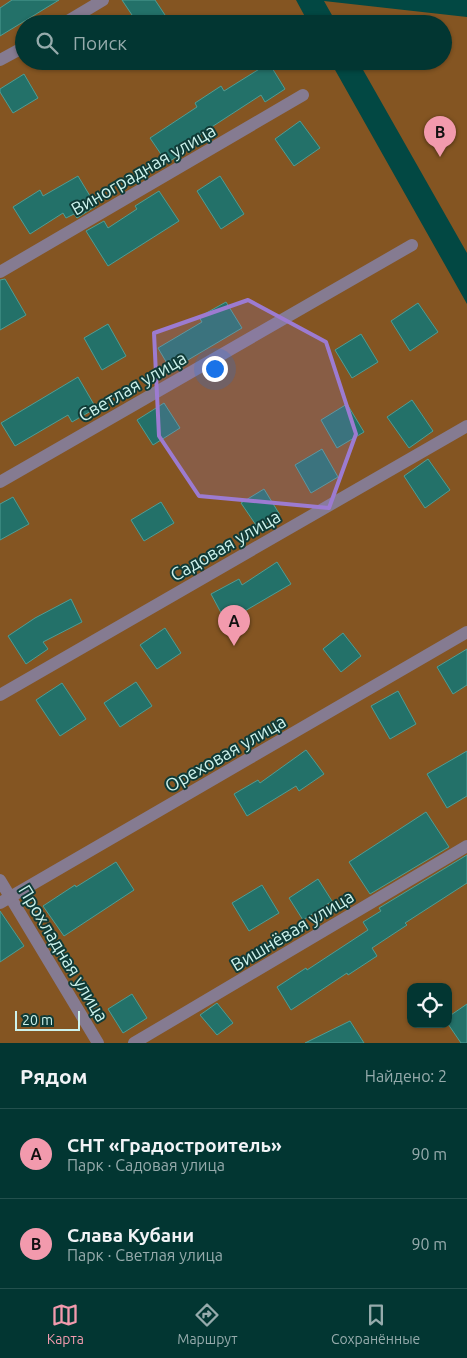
<!DOCTYPE html>
<html lang="ru">
<head>
<meta charset="utf-8">
<style>
  body { margin:0; font-family:Ubuntu,sans-serif; background:#10413e; color:#f1f3f6 }
  .controls { position:absolute; right:15px; bottom:15px; display:grid; overflow:hidden; border-radius:10px; box-shadow:0 1px 4px #0004 }
  .controls button { width:45px; height:45px; display:grid; place-items:center; padding:0; border:0; border-bottom:1px solid #23504d; background:#023632; color:#f1f3f6; font:25px sans-serif }
  .scale { position:absolute; left:15px; bottom:12px; width:65px; box-sizing:border-box; padding-left:5px; border:2px solid #cdf2ec; border-top:0; font-size:14px; line-height:18px; white-space:nowrap; color:#cdf2ec; -webkit-text-stroke:4px #103b37; paint-order:stroke }
  .you { position:absolute; left:214px; top:368px; width:18px; height:18px; margin:-12px; border:4px solid #fff; border-radius:50%; background:#1a73e8; box-shadow:0 0 0 8px #1a73e833 }
  .badge { display:grid; place-items:center; width:32px; height:32px; border-radius:50%; background:#f29aad; color:#111; font-size:16px; font-weight:700 }
  .pin { position:absolute; translate:-50% -41px; filter:drop-shadow(0 1px 2px #0008) }
  .pin::after { content:''; position:absolute; top:26px; width:18px; height:15px; background:inherit; clip-path:polygon(0 0,100% 0,50% 100%) }
  .list { margin:0; padding:0; list-style:none }
  h2 { display:flex; justify-content:space-between; align-items:center; height:65px; margin:0; padding:0 20px; font-size:21px }
  h2 small { font-size:16px; font-weight:400; color:#96abac }
  .list li { display:grid; grid-template-columns:32px 1fr auto; gap:15px; align-items:center; box-sizing:border-box; height:90px; padding:0 20px; border-top:1px solid #23504d }
  .list b { display:block; font-size:19px; white-space:nowrap }
  .list p { margin:0; font-size:16px; white-space:nowrap; color:#96abac }
  .list em { font-size:16px; font-style:normal; color:#96abac }
  .icon { flex:none; width:28px; height:28px; fill:none; stroke:currentColor; stroke-width:2; stroke-linecap:round; stroke-linejoin:round }
  .map { position:relative; flex:none; width:467px; height:1043px; overflow:hidden }
  .search { position:absolute; background:#023632; box-shadow:0 1px 4px #0004; left:15px; right:15px; top:15px; height:55px; display:flex; align-items:center; gap:12px; box-sizing:border-box; padding:0 18px; border-radius:28px; color:#96abac; font-size:19px }
  .sheet { height:245px; background:#023632 }
  nav { display:flex; justify-content:space-around; align-items:center; box-sizing:border-box; height:70px; border-top:1px solid #23504d; background:#023632; font-size:14px; color:#96abac }
  nav a { display:grid; justify-items:center; gap:2px }
  nav .on { color:#f29aad }
  .map>svg:first-child { display:block }
  .green { fill:#845522; fill-rule:evenodd }
  .building { fill:#237169; stroke:#4e9d94 }
  .lines { fill:none; stroke-linecap:round; stroke-linejoin:round }
  .minor { stroke:#857b91; stroke-width:12 }
  .marked { fill:#9c7bd1; fill-opacity:0.2; stroke:#9c7bd1; stroke-width:4; stroke-linejoin:round }
  .labels { text-anchor:middle; dominant-baseline:central; stroke-width:4; stroke-linejoin:round; paint-order:stroke }
  .street-label { font-size:18px; fill:#cdf2ec; stroke:#103b37 }
</style>
</head>
<body>
<div class="map">
<svg width="467" height="1043" viewBox="0 0 467 1043">
  <rect width="100%" height="100%" fill="#024843"/>
  <g class="green">
    <path d="M0 0H296L309 24H24V61H330L467 304V1043H0ZM411 987H448V1024H411Z"/>
    <polygon points="324,1 467,17 467,253 358,61 443,61 443,24 337,24"/>
  </g>
  <g class="building">
    <polygon points="12,0 59,0 0,36 0,8"/>
    <polygon points="122,0 155,0 171,24 138,24"/>
    <polygon points="269,63 285,89 265,102 261,95 187,143 190,148 167,163 150,138 197,107 195,103 221,86 224,91"/>
    <polygon points="24,74 38,98 13,113 0,92 0,89"/>
    <polygon points="300,121 320,148 294,166 275,139"/>
    <polygon points="78,176 96,206 77,218 74,214 66,218 63,213 30,234 13,207 40,190 43,196"/>
    <polygon points="220,176 244,214 221,229 197,191"/>
    <polygon points="159,191 179,221 108,266 86,231 104,221 108,228 137,209 135,206"/>
    <polygon points="5,279 26,315 0,330 0,280"/>
    <polygon points="226,302 242,328 171,370 158,348 202,322 199,317"/>
    <polygon points="418,303 438,332 410,351 391,321"/>
    <polygon points="108,324 126,356 102,370 84,338"/>
    <polygon points="361,334 378,362 352,378 335,350"/>
    <polygon points="78,377 96,408 72,422 68,415 15,446 1,423"/>
    <polygon points="412,400 433,431 409,448 387,417"/>
    <polygon points="164,403 180,428 153,445 137,420"/>
    <polygon points="347,404 364,432 337,448 321,420"/>
    <polygon points="322,449 338,477 311,493 295,465"/>
    <polygon points="428,459 450,490 425,508 404,476"/>
    <polygon points="264,489 280,515 258,528 241,503"/>
    <polygon points="13,497 29,524 0,540 0,504"/>
    <polygon points="161,502 174,523 144,541 131,520"/>
    <polygon points="277,562 291,584 226,622 211,594 239,579 242,585"/>
    <polygon points="71,599 82,622 43,642 48,649 26,664 8,636 35,618"/>
    <polygon points="165,628 181,653 157,669 140,645"/>
    <polygon points="343,633 361,656 341,672 323,649"/>
    <polygon points="467,649 467,685 453,694 437,667"/>
    <polygon points="136,682 152,706 120,727 104,703"/>
    <polygon points="62,683 86,719 60,736 36,700"/>
    <polygon points="398,691 416,724 390,739 371,706"/>
    <polygon points="306,750 324,774 299,791 296,786 247,816 234,794 258,780 260,783"/>
    <polygon points="467,751 467,796 447,808 427,774"/>
    <polygon points="426,812 449,847 370,894 349,862"/>
    <polygon points="467,855 467,883 405,923 407,925 372,948 377,956 348,975 347,973 291,1010 277,987 306,968 307,970 368,930 363,922 381,911 379,908"/>
    <polygon points="116,862 134,890 64,936 43,906 75,885 76,887"/>
    <polygon points="318,879 332,901 303,920 289,898"/>
    <polygon points="262,885 279,913 249,931 232,903"/>
    <polygon points="0,911 24,946 0,962"/>
    <polygon points="132,994 147,1018 123,1033 108,1009"/>
    <polygon points="217,1003 233,1023 217,1035 200,1015"/>
    <polygon points="467,1004 467,1043 461,1043 448,1024 448,1017"/>
    <polygon points="350,1021 364,1043 305,1043"/>
  </g>
  <g class="lines">
    <g class="minor">
      <polyline points="63,24 103,0"/>
      <polyline points="0,60 24,47"/>
      <polyline points="0,272 303,95"/>
      <polyline points="0,482 412,245"/>
      <polyline points="0,695 467,426"/>
      <polyline points="0,880 98,1043"/>
      <polyline points="0,903 467,632"/>
      <polyline points="134,1043 467,846"/>
    </g>
  </g>
  <path class="marked" d="M248 300 326 342 356 434 329 508 199 496 159 436 154 333Z"/>
  <g class="labels">
    <g class="street-label">
      <text transform="translate(143 169) rotate(-30)">Виноградная улица</text>
      <text transform="translate(132 386) rotate(-30)">Светлая улица</text>
      <text transform="translate(225 545) rotate(-30)">Садовая улица</text>
      <text transform="translate(225 753) rotate(-30)">Ореховая улица</text>
      <text transform="translate(292 930) rotate(-31)">Вишнёвая улица</text>
      <text transform="translate(64 953) rotate(59)">Прохладная улица</text>
    </g>
  </g>
</svg>
<div class="controls">
<button><svg class="icon" aria-label="locate" viewBox="0 0 24 24"><circle cx="12" cy="12" r="6"/><path d="M12 2v4M12 18v4M2 12h4M18 12h4"/></svg></button>
</div>
<div class="scale">20 m</div>
<div class="you"></div>
<div class="pin badge" style="left:234px;top:646px">A</div>
<div class="pin badge" style="left:440px;top:157px">B</div>
<div class="search"><svg class="icon" aria-label="search" viewBox="0 0 24 24"><circle cx="10" cy="10" r="6"/><path d="M15 15l6 6"/></svg>Поиск</div>
</div>
<section class="sheet">
<h2>Рядом<small>Найдено: 2</small></h2>
<ul class="list">
<li><span class="badge">A</span><div><b>СНТ «Градостроитель»</b><p>Парк · Садовая улица</p></div><em>90 m</em></li>
<li><span class="badge">B</span><div><b>Слава Кубани</b><p>Парк · Светлая улица</p></div><em>90 m</em></li>
</ul>
</section>
<nav>
<a class="on"><svg class="icon" aria-label="map" viewBox="0 0 24 24"><path d="M3 6l6-2 6 2 6-2v14l-6 2-6-2-6 2zM9 4v14M15 6v14"/></svg>Карта</a>
<a><svg class="icon" aria-label="directions" viewBox="0 0 24 24"><path d="M12 3l9 9-9 9-9-9zM9 14v-3h6M13 9l2 2-2 2"/></svg>Маршрут</a>
<a><svg class="icon" aria-label="saved" viewBox="0 0 24 24"><path d="M7 4h10v16l-5-4-5 4z"/></svg>Сохранённые</a>
</nav>
</body>
</html>
